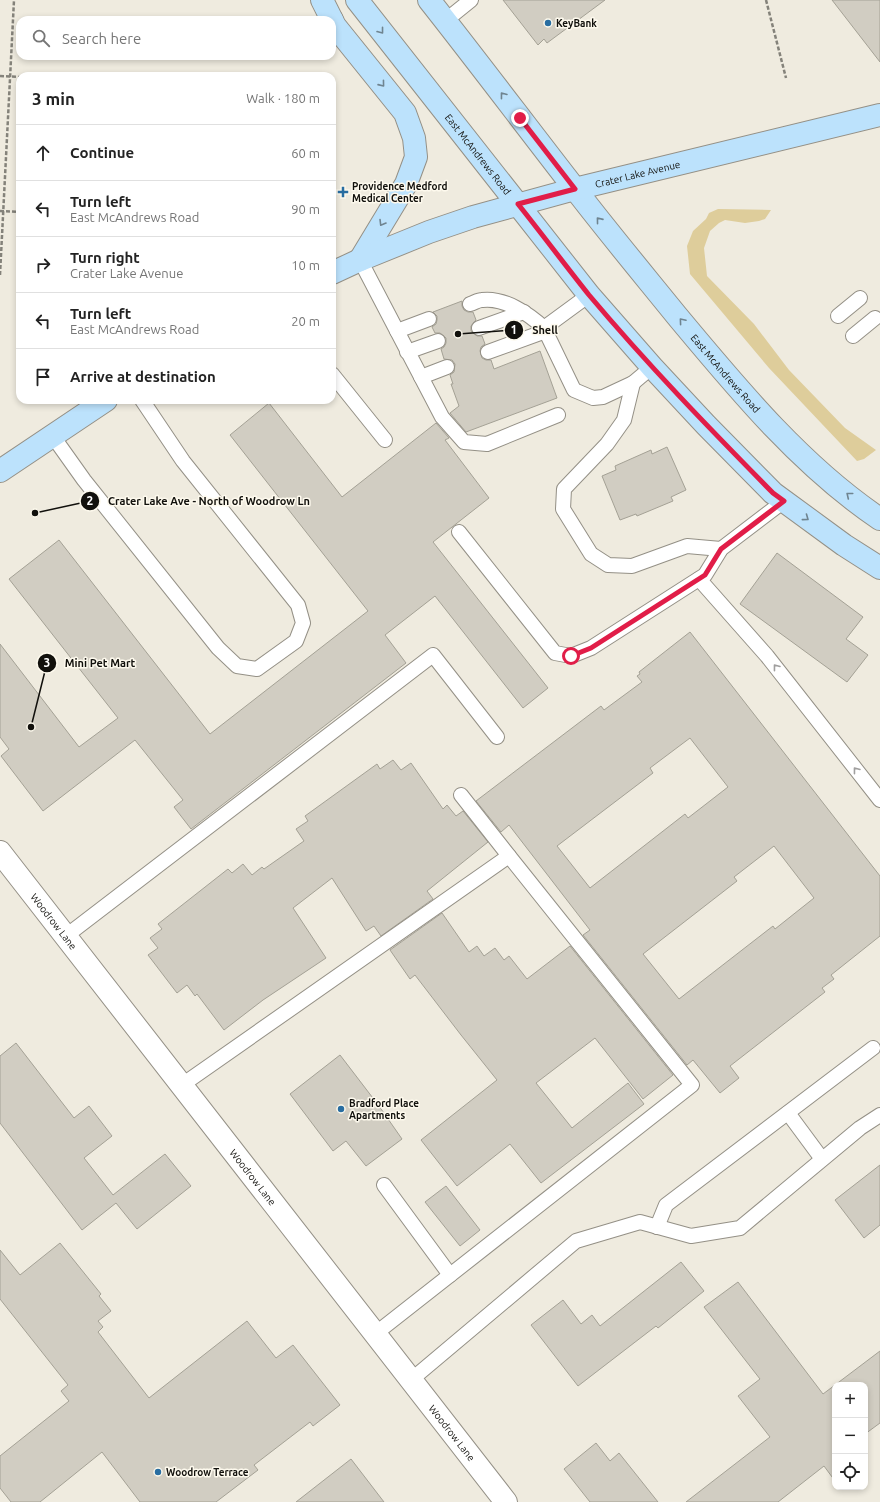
<!DOCTYPE html>
<html lang="en">
<head>
<meta charset="utf-8">
<style>
  body { margin:0; font-family:Ubuntu,sans-serif; background:#f2f2f2; color:#222 }
  .controls { position:absolute; right:12px; bottom:12px; display:grid; overflow:hidden; border-radius:8px; box-shadow:0 2px 6px #0003 }
  .controls button { width:36px; height:36px; display:grid; place-items:center; padding:0; border:0; border-bottom:1px solid #e0e0e0; background:#fff; color:#222; font:20px sans-serif }
  .stop { position:absolute; width:12px; height:12px; margin:-9px; border:3px solid #e11d48; border-radius:50%; background:#fff }
  .stop.end { background:#e11d48; border-color:#fff; box-shadow:0 1px 4px #0008 }
  .list { margin:0; padding:0; list-style:none }
  h2 { display:flex; justify-content:space-between; align-items:center; height:52px; margin:0; padding:0 16px; font-size:17px }
  h2 small { font-size:13px; font-weight:400; color:#767676 }
  .list li { display:grid; grid-template-columns:26px 1fr auto; gap:12px; align-items:center; box-sizing:border-box; height:56px; padding:0 16px; border-top:1px solid #e0e0e0 }
  .list b { display:block; font-size:15px; white-space:nowrap }
  .list p { margin:0; font-size:13px; white-space:nowrap; color:#767676 }
  .list em { font-size:13px; font-style:normal; color:#767676 }
  .icon { flex:none; width:22px; height:22px; fill:none; stroke:currentColor; stroke-width:2; stroke-linecap:round; stroke-linejoin:round }
  .map { position:relative; flex:none; width:880px; height:1502px; overflow:hidden }
  .search { position:absolute; background:#fff; box-shadow:0 2px 6px #0003; left:16px; top:16px; width:320px; height:44px; display:flex; align-items:center; gap:10px; box-sizing:border-box; padding:0 14px; border-radius:12px; color:#767676; font-size:15px }
  .panel { position:absolute; background:#fff; box-shadow:0 2px 6px #0003; left:16px; top:72px; width:320px; height:332px; border-radius:12px }
  .map>svg:first-child { display:block }
  .green { fill:#decd9b }
  .building { fill:#d1cdc2; stroke:#a4a195; fill-rule:evenodd }
  .lines { fill:none; stroke-linecap:round; stroke-linejoin:round }
  .lane-casing { stroke:#949086; stroke-width:16 }
  .street-casing { stroke:#949086; stroke-width:24 }
  .secondary-casing { stroke:#949086; stroke-width:24 }
  .path { stroke:#84827a; stroke-width:2.5; stroke-dasharray:4 2; stroke-linecap:butt }
  .lane { stroke:#fff; stroke-width:14 }
  .street { stroke:#fff; stroke-width:22 }
  .secondary { stroke:#bce2fc; stroke-width:22 }
  .oneway { stroke:#6f8490 }
  .oneway2 { stroke:#a09f9e }
  .route { stroke:#e11d48; stroke-width:5 }
  .poi-dot { fill:#286da1; stroke:#fdf9ed; stroke-width:1.5 }
  .labels { text-anchor:middle; dominant-baseline:central; stroke-width:3; stroke-linejoin:round; paint-order:stroke }
  .poi-label { font-size:10px; font-weight:bold; fill:#11100c; stroke:#fdf9ed; text-anchor:start }
  .street-label { font-size:10px; fill:#11100c; stroke:#fdf9ed }
  .leader { fill:none; stroke:#11100c; stroke-width:1.5 }
  .callout-dot { fill:#11100c; stroke:#fdf9ed; stroke-width:1.5 }
  .mark-label { font-size:12px; text-anchor:middle; font-weight:bold; fill:#fff }
  .callout-label { font-size:11px; text-anchor:middle; font-weight:bold; fill:#11100c; stroke:#fdf9ed; stroke-width:3; stroke-linejoin:round; paint-order:stroke }
</style>
</head>
<body>
<div class="map">
<svg width="880" height="1502" viewBox="0 0 880 1502">
  <rect width="100%" height="100%" fill="#efebdf"/>
  <polygon class="green" points="718,209 771,210 765,219 759,221 745,223 725,220 719,223 710,231 704,248 707,276 754,324 789,370 845,428 876,450 864,459 857,461 769,368 690,274 687,246 693,231 706,219 709,213"/>
  <g class="building">
    <polygon points="503,0 605,0 547,43 544,39 538,45"/>
    <polygon points="832,0 880,0 880,62"/>
    <polygon points="462,301 462,306 464,310 468,312 473,312 476,320 471,326 471,331 477,336 482,336 485,344 481,347 480,351 482,358 486,360 491,360 494,369 540,351 557,398 466,432 450,413 459,406 451,384 453,384 450,375 454,372 455,364 452,360 444,359 441,349 444,347 446,343 446,338 440,333 435,333 432,327 436,324 437,320 437,316 433,312"/>
    <polygon points="269,403 342,497 436,423 449,438 445,440 489,498 433,542 548,688 523,708 435,596 385,635 406,663 191,829 174,807 183,800 135,740 43,811 1,756 9,749 0,737 0,644 79,747 118,718 9,579 59,540 210,734 368,611 230,435"/>
    <polygon points="667,447 686,490 671,497 673,501 637,516 636,514 620,520 602,476 616,470 615,466 651,450 652,454"/>
    <polygon points="777,553 863,617 846,639 868,655 847,682 740,604"/>
    <path d="M690 632 880 876V936L831 975 834 979 822 988 825 992 730 1066 739 1078 720 1093 693 1060 687 1065 583 935 590 930 509 825 501 832 476 801 601 706 604 710 642 682 637 676 640 674 639 672ZM690 738 728 787 688 818 685 814 590 888 557 846 653 773 650 768ZM774 846 814 898 775 929 773 926 679 999 643 954 737 881 734 877Z"/>
    <polygon points="393,760 401,770 411,763 443,809 447,805 456,816 463,811 488,842 427,891 433,899 381,936 374,926 366,931 332,878 293,908 326,958 263,1000 224,1030 197,994 195,996 187,985 177,993 148,955 158,948 150,938 162,929 158,924 228,869 232,873 243,864 252,875 262,867 264,869 304,841 296,829 308,821 305,816 377,764 380,769"/>
    <polygon points="442,913 469,952 477,946 484,956 495,948 504,960 509,956 527,979 570,946 673,1075 643,1099 595,1038 536,1083 572,1128 628,1083 644,1104 541,1183 510,1144 457,1186 421,1140 497,1080 461,1035 415,975 410,979 390,950"/>
    <polygon points="16,1043 74,1118 89,1106 112,1136 84,1158 113,1195 165,1154 191,1186 137,1229 116,1203 82,1230 0,1123 0,1056"/>
    <polygon points="340,1055 379,1106 402,1139 366,1166 346,1141 333,1151 290,1094"/>
    <polygon points="880,1165 880,1225 864,1238 835,1200"/>
    <polygon points="446,1186 480,1230 460,1246 425,1202"/>
    <polygon points="60,1243 101,1294 99,1296 111,1311 98,1321 103,1327 98,1332 149,1398 247,1321 276,1358 293,1345 340,1405 313,1426 310,1422 254,1465 258,1470 216,1502 140,1502 102,1452 40,1502 11,1502 0,1488 0,1456 69,1401 61,1391 68,1385 0,1299 0,1250 20,1275"/>
    <polygon points="681,1262 704,1291 658,1328 656,1326 578,1386 531,1325 563,1300 581,1324 592,1315 600,1326"/>
    <polygon points="738,1282 823,1394 835,1385 835,1481 824,1466 778,1502 686,1502 770,1437 738,1396 760,1379 704,1307"/>
    <polygon points="880,1351 880,1423 865,1434 865,1385 835,1385"/>
    <polygon points="596,1443 610,1461 619,1453 658,1502 590,1502 564,1469"/>
    <polygon points="351,1459 384,1502 296,1502"/>
  </g>
  <g class="lines">
    <defs>
      <g id="lane">
        <polyline points="445,21 471,0"/>
        <polyline points="360,260 442,417 464,442 487,444 558,415"/>
        <polyline points="589,295 544,328 574,390 593,398 603,397 633,383 652,367"/>
        <path d="M470 304C474 303 478 300 482 300 504 297 529 314 544 328"/>
        <polyline points="838,316 860,298"/>
        <polyline points="479,328 524,312"/>
        <polyline points="397,331 429,319"/>
        <polyline points="853,336 875,318"/>
        <polyline points="407,352 438,341"/>
        <polyline points="488,352 546,331"/>
        <polyline points="332,374 385,440"/>
        <polyline points="421,377 447,367"/>
        <polyline points="633,383 624,420 607,444 564,489 563,509 591,554 608,565 632,566 687,546 721,549"/>
        <polyline points="52,435 84,480 218,648 237,666 257,669 296,641 303,623 298,605 183,461 142,400"/>
        <polyline points="459,532 555,653 571,656 591,648 705,575 721,549 784,501"/>
        <polyline points="699,579 767,656 880,800"/>
        <polyline points="66,936 433,655 497,737"/>
        <polyline points="182,1085 509,856 461,795"/>
        <polyline points="788,1113 822,1159"/>
        <polyline points="384,1185 450,1275"/>
        <polyline points="657,1227 666,1205 873,1048"/>
        <polyline points="375,1334 692,1085 509,856"/>
        <polyline points="411,1380 576,1241 640,1222 691,1236 740,1228 860,1128 880,1115"/>
      </g>
      <g id="street">
        <path id="s1" d="M0 852 506 1502"/>
      </g>
      <g id="secondary">
        <polyline points="322,0 332,20"/>
        <path id="s2" d="M357 0 589 295 652 367 706 425 773 493 844 545 880 568"/>
        <path id="s3" d="M429 0C478 62 526 126 575 189 608 232 643 274 677 316 737 388 801 466 880 519"/>
        <polyline points="332,20 335,26 405,113 414,138 416,157 406,184 360,260"/>
        <path id="s4" d="M332 273 360 260 429 232 473 217 575 189 880 115"/>
        <polyline points="0,471 106,400"/>
      </g>
    </defs>
    <use href="#lane" class="lane-casing"/>
    <use href="#street" class="street-casing"/>
    <use href="#secondary" class="secondary-casing"/>
    <g class="path">
      <polyline points="766,0 786,78"/>
      <polyline points="0,76 20,77"/>
      <polyline points="0,211 20,212"/>
      <polyline points="0,275 14,0"/>
    </g>
    <use href="#lane" class="lane"/>
    <use href="#street" class="street"/>
    <use href="#secondary" class="secondary"/>
  </g>
  <defs><path id="oneway-chevron" d="M-2-3.5L2.5 0L-2 3.5" fill="none" stroke-width="1.6" stroke-linecap="round" stroke-linejoin="round"/></defs>
  <g class="oneway">
    <use href="#oneway-chevron" transform="translate(381 31) rotate(52)"/>
    <use href="#oneway-chevron" transform="translate(382 84) rotate(51)"/>
    <use href="#oneway-chevron" transform="translate(503 95) rotate(-128)"/>
    <use href="#oneway-chevron" transform="translate(599 220) rotate(-129)"/>
    <use href="#oneway-chevron" transform="translate(382 223) rotate(121)"/>
    <use href="#oneway-chevron" transform="translate(682 321) rotate(-130)"/>
    <use href="#oneway-chevron" transform="translate(849 495) rotate(-141)"/>
    <use href="#oneway-chevron" transform="translate(806 518) rotate(36)"/>
  </g>
  <g class="oneway2">
    <use href="#oneway-chevron" transform="translate(776 667) rotate(-128)"/>
    <use href="#oneway-chevron" transform="translate(856 770) rotate(-128)"/>
  </g>
  <g class="lines">
    <path class="route" d="M520 118 575 189 518 204C542 234 565 265 589 295 647 364 710 429 773 493L784 501 721 549 705 575 591 648 571 656"/>
  </g>
  <g class="poi-dot">
    <circle cx="548" cy="23" r="4"/>
    <path d="M341 186h4v4h4v4h-4v4h-4v-4h-4v-4h4z"/>
    <circle cx="341" cy="1109" r="4"/>
    <circle cx="158" cy="1472" r="4"/>
  </g>
  <g class="labels">
    <g class="poi-label">
      <text x="556" y="23">KeyBank</text>
      <text x="352" y="186">Providence Medford<tspan x="352" dy="12">Medical Center</tspan></text>
      <text x="349" y="1103">Bradford Place<tspan x="349" dy="12">Apartments</tspan></text>
      <text x="166" y="1472">Woodrow Terrace</text>
    </g>
    <g class="street-label">
      <text stroke="none"><textPath href="#s2" startOffset="196">East McAndrews Road</textPath></text>
      <text stroke="none"><textPath href="#s4" startOffset="322">Crater Lake Avenue</textPath></text>
      <text stroke="none"><textPath href="#s3" startOffset="477">East McAndrews Road</textPath></text>
      <text stroke="none"><textPath href="#s1" startOffset="88">Woodrow Lane</textPath></text>
      <text stroke="none"><textPath href="#s1" startOffset="412">Woodrow Lane</textPath></text>
      <text stroke="none"><textPath href="#s1" startOffset="736">Woodrow Lane</textPath></text>
    </g>
  </g>
  <path class="leader" d="M458 334L514 330M35 513L90 501M31 727L47 663"/>
  <g class="callout-dot">
    <circle cx="458" cy="334" r="4"/>
    <circle cx="35" cy="513" r="4"/>
    <circle cx="31" cy="727" r="4"/>
    <circle cx="514" cy="330" r="10"/>
    <circle cx="90" cy="501" r="10"/>
    <circle cx="47" cy="663" r="10"/>
  </g>
  <g class="mark-label">
    <text x="514" y="334">1</text>
    <text x="90" y="505">2</text>
    <text x="47" y="667">3</text>
  </g>
  <g class="callout-label">
    <text x="545" y="334">Shell</text>
    <text x="209" y="505">Crater Lake Ave - North of Woodrow Ln</text>
    <text x="100" y="667">Mini Pet Mart</text>
  </g>
</svg>
<div class="controls">
<button>+</button>
<button>−</button>
<button><svg class="icon" aria-label="locate" viewBox="0 0 24 24"><circle cx="12" cy="12" r="6"/><path d="M12 2v4M12 18v4M2 12h4M18 12h4"/></svg></button>
</div>
<div class="stop" style="left:571px;top:656px"></div>
<div class="stop end" style="left:520px;top:118px"></div>
<div class="search"><svg class="icon" aria-label="search" viewBox="0 0 24 24"><circle cx="10" cy="10" r="6"/><path d="M15 15l6 6"/></svg>Search here</div>
<section class="panel">
<h2>3 min<small>Walk · 180 m</small></h2>
<ul class="list">
<li><svg class="icon" aria-label="ahead" viewBox="0 0 24 24"><path d="M12 20V5M6 11l6-6 6 6"/></svg><div><b>Continue</b></div><em>60 m</em></li>
<li><svg class="icon" aria-label="left" viewBox="0 0 24 24"><path d="M17 20v-9H6M10 6l-5 5 5 5"/></svg><div><b>Turn left</b><p>East McAndrews Road</p></div><em>90 m</em></li>
<li><svg class="icon" aria-label="right" viewBox="0 0 24 24"><path d="M7 20v-9h11M14 6l5 5-5 5"/></svg><div><b>Turn right</b><p>Crater Lake Avenue</p></div><em>10 m</em></li>
<li><svg class="icon" aria-label="left" viewBox="0 0 24 24"><path d="M17 20v-9H6M10 6l-5 5 5 5"/></svg><div><b>Turn left</b><p>East McAndrews Road</p></div><em>20 m</em></li>
<li><svg class="icon" aria-label="arrive" viewBox="0 0 24 24"><path d="M6 21V4h12l-3 4 3 4H6"/></svg><div><b>Arrive at destination</b></div></li>
</ul>
</section>
</div>
</body>
</html>
